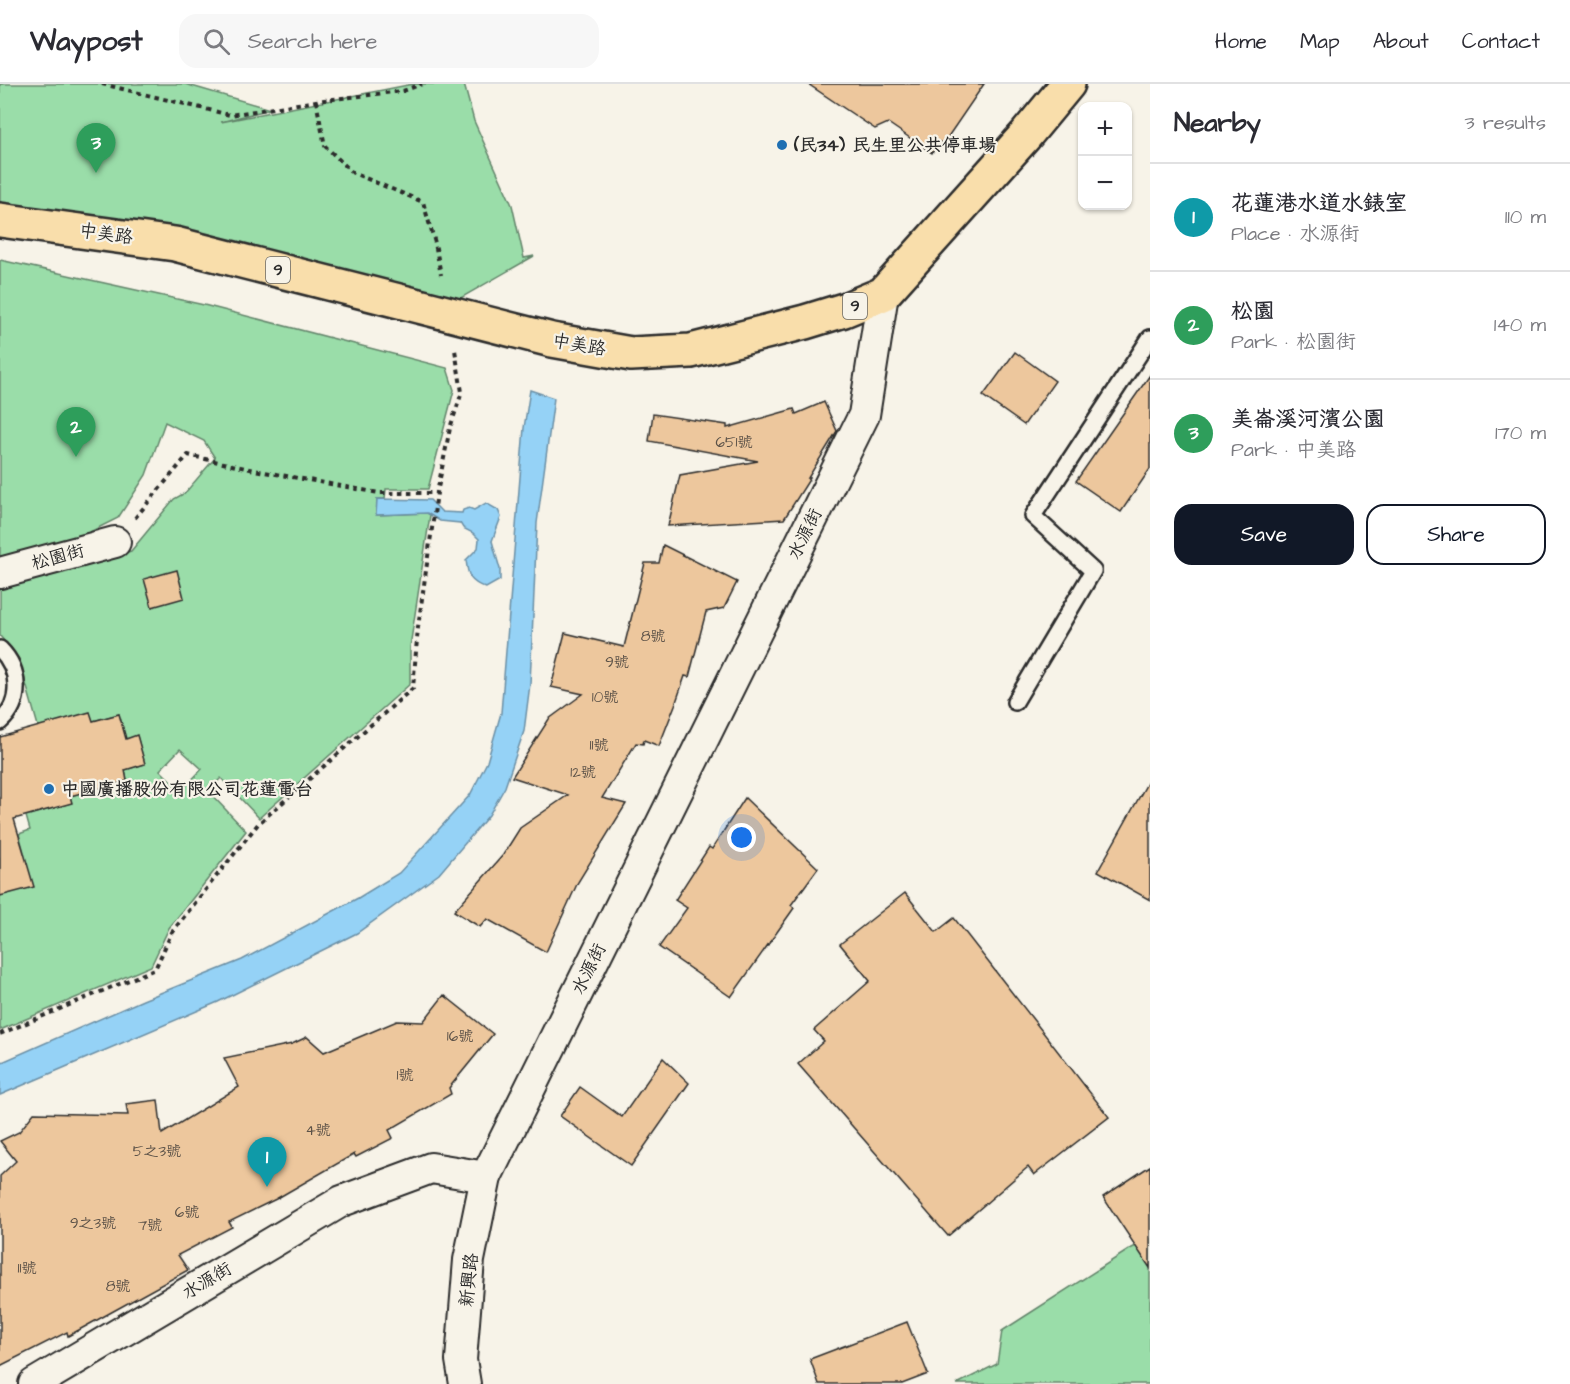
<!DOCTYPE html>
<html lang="en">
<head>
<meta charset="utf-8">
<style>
  body { margin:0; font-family:"Architects Daughter","LXGW WenKai TC",sans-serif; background:#f7f7f7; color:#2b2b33 }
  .controls { position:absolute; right:18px; top:18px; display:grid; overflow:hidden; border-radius:12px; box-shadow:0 2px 4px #0004 }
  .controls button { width:54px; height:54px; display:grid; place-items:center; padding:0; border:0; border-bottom:2px solid #e1e1e2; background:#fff; color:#2b2b33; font:30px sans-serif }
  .you { position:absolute; left:742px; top:754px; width:21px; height:21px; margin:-15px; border:4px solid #fff; border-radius:50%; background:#1a73e8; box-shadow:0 0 0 9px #1a73e833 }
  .badge { display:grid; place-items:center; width:39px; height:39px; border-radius:50%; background:#111827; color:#fff; font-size:20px; font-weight:700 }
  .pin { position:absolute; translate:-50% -50px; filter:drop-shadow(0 2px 3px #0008) }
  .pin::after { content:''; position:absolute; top:32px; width:21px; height:18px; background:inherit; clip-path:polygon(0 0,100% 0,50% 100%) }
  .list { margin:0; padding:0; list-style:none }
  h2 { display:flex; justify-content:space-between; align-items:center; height:78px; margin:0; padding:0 24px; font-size:26px }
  h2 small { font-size:20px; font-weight:400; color:#7c7c81 }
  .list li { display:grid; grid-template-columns:39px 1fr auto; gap:18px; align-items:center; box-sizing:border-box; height:108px; padding:0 24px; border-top:2px solid #e1e1e2 }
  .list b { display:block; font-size:22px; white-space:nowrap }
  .list p { margin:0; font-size:20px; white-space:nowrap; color:#7c7c81 }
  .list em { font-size:20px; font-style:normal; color:#7c7c81 }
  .actions { display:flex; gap:12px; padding:18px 24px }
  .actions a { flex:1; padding:14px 0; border:2px solid #111827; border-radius:18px; text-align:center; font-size:21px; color:#111827 }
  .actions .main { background:#111827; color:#fff }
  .icon { flex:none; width:33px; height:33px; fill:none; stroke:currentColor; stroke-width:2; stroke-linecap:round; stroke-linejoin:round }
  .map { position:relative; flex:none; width:1150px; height:1300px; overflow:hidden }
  header { display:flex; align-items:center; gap:36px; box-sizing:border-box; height:84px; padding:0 30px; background:#fff; border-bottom:2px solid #e1e1e2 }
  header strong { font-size:28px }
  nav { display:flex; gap:33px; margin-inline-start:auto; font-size:21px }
  .search { width:420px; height:54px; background:#f7f7f7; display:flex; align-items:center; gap:15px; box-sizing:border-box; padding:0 21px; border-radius:18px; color:#7c7c81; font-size:22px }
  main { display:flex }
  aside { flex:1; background:#fff }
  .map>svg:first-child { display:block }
  .green { fill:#9adda9; stroke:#62846a; stroke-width:1.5; fill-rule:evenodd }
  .water { fill:#95d2f6; stroke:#6b8fa5; stroke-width:1.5 }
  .building { fill:#edc79d; stroke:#2b2b2b; stroke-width:1.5 }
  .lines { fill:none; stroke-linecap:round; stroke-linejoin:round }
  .lane-casing { stroke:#2b2b2b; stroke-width:20 }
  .street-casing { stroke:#2b2b2b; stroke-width:34 }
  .primary-casing { stroke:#2b2b2b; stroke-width:38 }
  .path { stroke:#2b2b2b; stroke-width:4; stroke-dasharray:4.5 4.5; stroke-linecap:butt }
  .lane { stroke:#f7f3e8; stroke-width:15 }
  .street { stroke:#f7f3e8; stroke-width:30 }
  .primary { stroke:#f9deab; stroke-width:33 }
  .poi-dot { fill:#1f6fb2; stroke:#f7f3e8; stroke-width:2 }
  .labels { text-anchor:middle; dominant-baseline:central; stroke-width:4.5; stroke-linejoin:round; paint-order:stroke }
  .number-label { font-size:15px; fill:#5c5248 }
  .shield { fill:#f7f3e8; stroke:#686764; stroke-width:1.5 }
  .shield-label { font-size:16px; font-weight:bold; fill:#2b2b2b }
  .poi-label { font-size:18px; font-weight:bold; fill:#2b2b2b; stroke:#f7f3e8; text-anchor:start }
  .street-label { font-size:18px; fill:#2b2b2b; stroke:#f7f3e8 }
</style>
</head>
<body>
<header>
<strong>Waypost</strong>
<div class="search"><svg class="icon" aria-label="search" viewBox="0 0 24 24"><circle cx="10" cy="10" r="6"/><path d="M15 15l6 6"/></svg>Search here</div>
<nav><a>Home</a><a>Map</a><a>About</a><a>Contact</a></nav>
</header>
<main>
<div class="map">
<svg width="1150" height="1300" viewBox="0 0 1150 1300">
  <rect width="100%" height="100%" fill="#f7f3e8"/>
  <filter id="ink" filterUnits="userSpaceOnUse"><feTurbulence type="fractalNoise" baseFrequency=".0167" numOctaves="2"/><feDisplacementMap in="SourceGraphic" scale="12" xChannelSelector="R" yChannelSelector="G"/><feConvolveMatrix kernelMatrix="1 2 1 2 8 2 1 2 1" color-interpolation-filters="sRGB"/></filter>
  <g filter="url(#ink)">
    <g class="green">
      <polygon points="0,0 185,0 270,25 221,38 413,0 464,0 474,37 512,121 524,174 534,172 438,227 0,136"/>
      <path d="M0 176 204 221 447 284 454 306 428 405H386L385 415H377V431L427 429 430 431 410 563V600L259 734 221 694 208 707 246 747 169 844 151 882 0 946V774L24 768 19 750 30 746 26 732 71 719 70 712 127 697 125 686 145 680 137 652 126 655 119 630 93 637 38 642 19 575 0 552V502L131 467 174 415 185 409 215 374 204 357 165 338 146 391 118 434 86 450 0 474ZM180 665 202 685 181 707 160 686Z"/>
      <polygon points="1150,1155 1150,1300 957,1300 997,1280 1002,1247 1130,1165"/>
    </g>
    <g class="water">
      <polygon points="530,306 554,314 537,439 530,600 524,647 505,703 489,731 439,790 357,849 218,918 0,1011 0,979 143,916 242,876 358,814 399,789 470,711 487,678 501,629 524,344"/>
      <path d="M377 415 430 416 442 428 462 429 463 426 469 424 474 426 486 419 498 426 501 433 492 457 500 485V496L486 504C470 498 468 493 466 476L478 464 479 455 473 449 463 444 460 439 440 437 427 429 376 431Z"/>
    </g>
    <g class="building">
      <polygon points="808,0 984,0 943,60 940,58 932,69 888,39 875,45"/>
      <polygon points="1015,268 1055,297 1024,341 983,312"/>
      <polygon points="1150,291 1150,385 1121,428 1076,397"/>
      <polygon points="824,318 837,347 808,394 810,394 784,435 668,442 680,391 758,377 649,357 653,330 727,341 727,344 794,325 796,330"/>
      <polygon points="663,461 737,498 724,524 706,528 689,593 685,592 675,621 659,662 644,656 643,660 636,659 602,714 626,720 578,798 546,868 487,835 480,843 454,827 503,771 520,744 568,711 512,693 549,635 583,610 551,603 565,549 624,563 645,479 659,479"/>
      <polygon points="177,486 184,514 152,523 144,495"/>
      <polygon points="90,628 93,637 119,630 126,655 137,651 145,680 125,686 127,697 70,712 72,719 14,735 34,803 0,812 0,653"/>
      <polygon points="1150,694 1150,816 1098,787"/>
      <polygon points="745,714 818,784 791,821 794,824 731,913 659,863 687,824 675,816 709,763 712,765"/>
      <polygon points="905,809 936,848 954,834 1109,1033 1034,1091 1028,1083 948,1152 798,980 824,957 814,946 870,897 840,860"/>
      <polygon points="444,911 493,950 449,1004 451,1010 389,1046 393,1054 356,1073 354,1070 276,1115 229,1138 232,1143 178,1171 188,1186 68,1252 67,1248 0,1282 0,1092 16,1077 0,1057 19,1048 34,1029 128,1031 126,1020 158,1016 162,1050 239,1003 224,974 292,960 307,953 324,968 397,937 423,938"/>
      <polygon points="663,974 689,999 631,1082 560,1032 580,1003 622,1033"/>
      <polygon points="1150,1082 1150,1184 1103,1113"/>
      <polygon points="907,1238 928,1290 902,1300 819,1300 810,1275"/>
    </g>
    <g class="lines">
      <defs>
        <g id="lane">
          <path d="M0 565C20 585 23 618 0 638"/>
          <polyline points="1015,618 1093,487 1033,432 1150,254"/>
        </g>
        <g id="street">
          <polyline points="0,489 115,458"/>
          <polyline points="34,1300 342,1117 431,1084 486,1093 864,331 883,210"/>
          <polyline points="465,1300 461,1276 469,1176 486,1093"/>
        </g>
        <polyline id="primary" points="0,136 175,160 552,256 631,270 691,267 805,238 844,226 883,210 1025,52 1068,0"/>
      </defs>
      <use href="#lane" class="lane-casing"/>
      <use href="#street" class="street-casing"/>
      <use href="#primary" class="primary-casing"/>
      <g class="path">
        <polyline points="102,0 230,31 316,17 403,7 422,0"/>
        <polyline points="316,17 325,62 353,89 423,118 435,159 441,191"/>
        <polyline points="135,434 188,371 254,386 379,409 437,409"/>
        <polyline points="0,950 155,885 172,848 258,740 413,604 418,543 437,409 450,344 462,308 455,266"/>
      </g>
      <use href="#lane" class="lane"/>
      <use href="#street" class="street"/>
      <use href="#primary" class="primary"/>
    </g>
  </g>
  <g class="poi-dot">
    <circle cx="782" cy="61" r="6"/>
    <circle cx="49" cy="705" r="6"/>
  </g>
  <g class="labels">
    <g class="number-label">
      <text x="734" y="358">651號</text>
      <text x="653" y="552">8號</text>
      <text x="617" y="578">9號</text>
      <text x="605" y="613">10號</text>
      <text x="599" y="661">11號</text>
      <text x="583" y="688">12號</text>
      <text x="460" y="952">16號</text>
      <text x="405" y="991">1號</text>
      <text x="318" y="1046">4號</text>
      <text x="157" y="1067">5之3號</text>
      <text x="187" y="1128">6號</text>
      <text x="93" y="1139">9之3號</text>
      <text x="150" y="1141">7號</text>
      <text x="27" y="1184">11號</text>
      <text x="118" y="1202">8號</text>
    </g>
    <g class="shield">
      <rect x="266" y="173" width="24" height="26" rx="4.5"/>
      <rect x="843" y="209" width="24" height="26" rx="4.5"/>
    </g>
    <g class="shield-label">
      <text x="278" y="186">9</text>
      <text x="855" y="222">9</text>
    </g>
    <g class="poi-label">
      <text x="794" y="61">(民34) 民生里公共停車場</text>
      <text x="61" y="705">中國廣播股份有限公司花蓮電台</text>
    </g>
    <g class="street-label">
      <text transform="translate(106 150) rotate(8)">中美路</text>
      <text transform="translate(579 261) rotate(10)">中美路</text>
      <text transform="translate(805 450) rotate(-64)">水源街</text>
      <text transform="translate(58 473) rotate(-15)">松園街</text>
      <text transform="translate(589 885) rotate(-64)">水源街</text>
      <text transform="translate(469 1196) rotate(-84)">新興路</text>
      <text transform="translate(207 1197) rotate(-31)">水源街</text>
    </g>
  </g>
</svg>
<div class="controls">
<button>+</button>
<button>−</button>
</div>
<div class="you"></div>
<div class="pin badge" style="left:267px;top:1103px;background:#0f9aa8">1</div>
<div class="pin badge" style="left:76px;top:373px;background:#2e9e5b">2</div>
<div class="pin badge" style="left:96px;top:89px;background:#2e9e5b">3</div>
</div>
<aside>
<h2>Nearby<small>3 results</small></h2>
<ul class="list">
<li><span class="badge" style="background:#0f9aa8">1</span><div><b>花蓮港水道水錶室</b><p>Place · 水源街</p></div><em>110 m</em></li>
<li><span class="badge" style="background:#2e9e5b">2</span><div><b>松園</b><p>Park · 松園街</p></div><em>140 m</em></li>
<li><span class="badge" style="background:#2e9e5b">3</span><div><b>美崙溪河濱公園</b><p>Park · 中美路</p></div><em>170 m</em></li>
</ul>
<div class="actions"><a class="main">Save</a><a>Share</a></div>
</aside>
</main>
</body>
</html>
